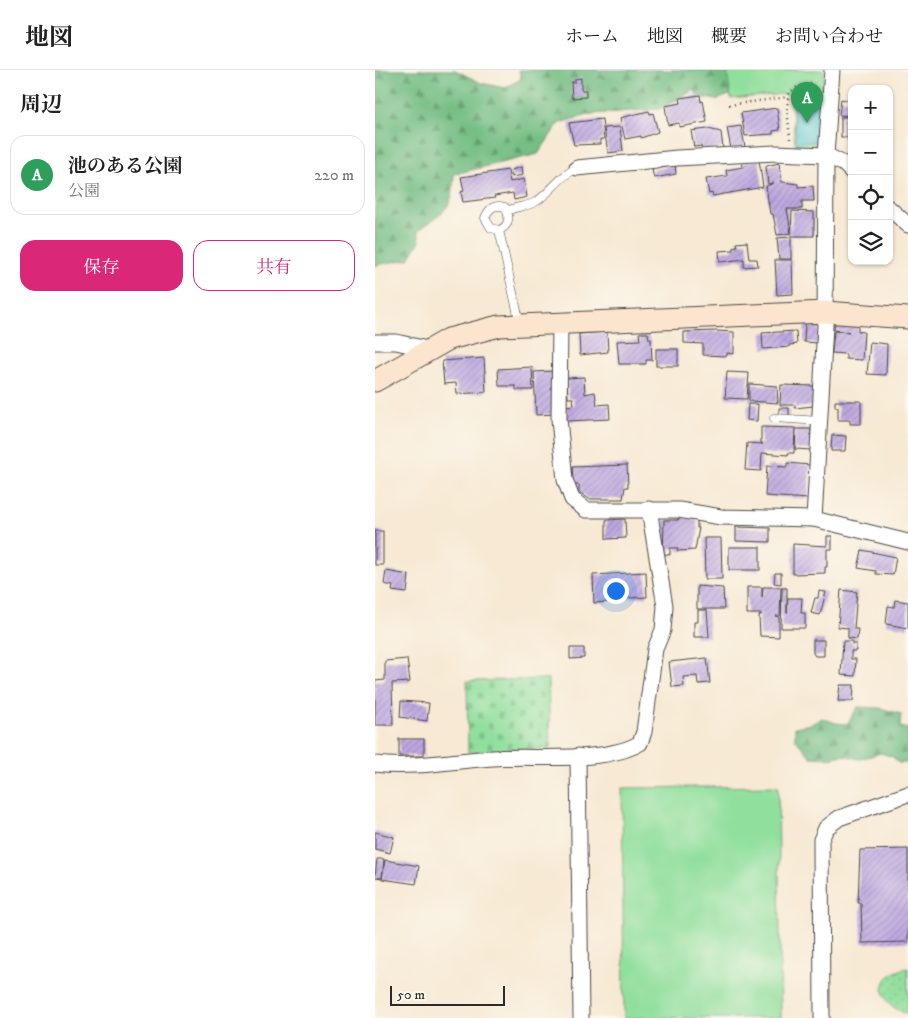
<!DOCTYPE html>
<html lang="ja">
<head>
<meta charset="utf-8">
<style>
  body { margin:0; font-family:"IM FELL DW Pica","Noto Serif JP",serif; background:#f2f2f2; color:#222 }
  .controls { position:absolute; right:15px; top:15px; display:grid; overflow:hidden; border-radius:10px; box-shadow:0 1px 4px #0004 }
  .controls button { width:45px; height:45px; display:grid; place-items:center; padding:0; border:0; border-bottom:1px solid #e0e0e0; background:#fff; color:#222; font:25px sans-serif }
  .scale { position:absolute; left:15px; bottom:12px; width:115px; box-sizing:border-box; padding-left:5px; border:2px solid #2b2b2b; border-top:0; font-size:14px; line-height:18px; white-space:nowrap; color:#2b2b2b; -webkit-text-stroke:4px #fbf7ec; paint-order:stroke }
  .you { position:absolute; left:240px; top:520px; width:18px; height:18px; margin:-12px; border:4px solid #fff; border-radius:50%; background:#1a73e8; box-shadow:0 0 0 8px #1a73e833 }
  .badge { display:grid; place-items:center; width:32px; height:32px; border-radius:50%; background:#db2777; color:#fff; font-size:16px; font-weight:700 }
  .pin { position:absolute; translate:-50% -41px; filter:drop-shadow(0 1px 2px #0008) }
  .pin::after { content:''; position:absolute; top:26px; width:18px; height:15px; background:inherit; clip-path:polygon(0 0,100% 0,50% 100%) }
  .list { margin:0; padding:0; list-style:none }
  h2 { display:flex; justify-content:space-between; align-items:center; height:65px; margin:0; padding:0 20px; font-size:21px }
  h2 small { font-size:16px; font-weight:400; color:#767676 }
  .list li { display:grid; grid-template-columns:32px 1fr auto; gap:15px; align-items:center; box-sizing:border-box; height:80px; margin:0 10px 10px; padding:0 10px; border:1px solid #e0e0e0; border-radius:15px }
  .list b { display:block; font-size:19px; white-space:nowrap }
  .list p { margin:0; font-size:16px; white-space:nowrap; color:#767676 }
  .list em { font-size:16px; font-style:normal; color:#767676 }
  .actions { display:flex; gap:10px; padding:15px 20px }
  .actions a { flex:1; padding:11px 0; border:1px solid #db2777; border-radius:15px; text-align:center; font-size:18px; color:#db2777 }
  .actions .main { background:#db2777; color:#fff }
  .icon { flex:none; width:28px; height:28px; fill:none; stroke:currentColor; stroke-width:2; stroke-linecap:round; stroke-linejoin:round }
  .map { position:relative; flex:none; width:533px; height:948px; overflow:hidden }
  header { display:flex; align-items:center; gap:30px; box-sizing:border-box; height:70px; padding:0 25px; background:#fff; border-bottom:1px solid #e0e0e0 }
  header strong { font-size:24px }
  nav { display:flex; gap:28px; margin-inline-start:auto; font-size:18px }
  main { display:flex }
  aside { flex:1; background:#fff }
  .map>svg:first-child { display:block }
  .grass { fill:url(#grass-dots); stroke:#5e8564 }
  .forest { fill:url(#forest-firs); stroke:#507458 }
  .cemetery { fill:url(#cemetery-stones); stroke:#5e8564 }
  .park { fill:#91df9d; stroke:#5e8564 }
  .water { fill:#56c4cd; stroke:#40787c }
  .building { fill:url(#building-hatch) }
  .lines { fill:none; stroke-linecap:round; stroke-linejoin:round }
  .lane-casing { stroke:#4a4844; stroke-width:9 }
  .street-casing { stroke:#4a4844; stroke-width:17 }
  .secondary-casing { stroke:#4a4844; stroke-width:23 }
  .path { stroke:#4a4844; stroke-width:2.5; stroke-dasharray:1 4; stroke-linecap:butt }
  .lane { stroke:#fff; stroke-width:8 }
  .street { stroke:#fff; stroke-width:15 }
  .secondary { stroke:#fce5cf; stroke-width:21 }
</style>
</head>
<body>
<header>
<strong>地図</strong>
<nav><a>ホーム</a><a>地図</a><a>概要</a><a>お問い合わせ</a></nav>
</header>
<main>
<aside>
<h2>周辺<small></small></h2>
<ul class="list">
<li><span class="badge" style="background:#2e9e5b">A</span><div><b>池のある公園</b><p>公園</p></div><em>220 m</em></li>
</ul>
<div class="actions"><a class="main">保存</a><a>共有</a></div>
</aside>
<div class="map">
<svg width="533" height="948" viewBox="0 0 533 948">
  <defs>
    <pattern id="grass-dots" width="8" height="8" patternUnits="userSpaceOnUse" patternTransform="scale(1.25)"><rect width="8" height="8" fill="#91df9d"/><path d="M2 2h.1M6 6h.1" fill="none" stroke="#7dc087" stroke-width="1.8" stroke-linecap="round"/></pattern>
    <pattern id="forest-firs" width="22" height="20" patternUnits="userSpaceOnUse" patternTransform="scale(1.25)"><rect width="22" height="20" fill="#74be84"/><path d="M5 1l3.5 6h-7zM16 11l3.5 6h-7z" fill="#5f9b6c"/></pattern>
    <pattern id="cemetery-stones" width="16" height="16" patternUnits="userSpaceOnUse" patternTransform="scale(1.25)"><rect width="16" height="16" fill="#91df9d"/><path d="M2 7V4a2 2 0 0 1 4 0v3zM10 15v-3a2 2 0 0 1 4 0v3z" fill="#7dc087"/></pattern>
    <pattern id="building-hatch" width="6" height="6" patternUnits="userSpaceOnUse" patternTransform="scale(1.25)"><rect width="6" height="6" fill="#bea8e2"/><path d="M-1 1l2-2M0 6l6-6M5 7l2-2" fill="none" stroke="#9b89b7"/></pattern>
  </defs>
  <rect width="100%" height="100%" fill="#fbf7ec"/>
  <filter id="ink" filterUnits="userSpaceOnUse"><feTurbulence type="fractalNoise" baseFrequency=".02" numOctaves="2"/><feDisplacementMap in="SourceGraphic" scale="10" xChannelSelector="R" yChannelSelector="G"/><feConvolveMatrix kernelMatrix="1 2 1 2 8 2 1 2 1" color-interpolation-filters="sRGB"/></filter>
  <filter id="wash" filterUnits="userSpaceOnUse"><feTurbulence type="fractalNoise" baseFrequency=".0096" numOctaves="4" result="noise"/><feDisplacementMap in="SourceGraphic" scale="20" xChannelSelector="R" yChannelSelector="G"/><feGaussianBlur stdDeviation="1.12" result="paint"/><feColorMatrix in="noise" values="0 0 0 0 0 0 0 0 0 0 0 0 0 0 0 0 0 1.4 0 .05"/><feComposite in="paint" operator="in"/></filter>
  <g filter="url(#wash)">
    <rect width="100%" height="100%" fill="#f7e9d3"/>
    <path class="grass" d="M533 898V944C502 935 498 904 533 898Z"/>
    <g class="forest">
      <path d="M0 0H80L106 13 130 18 146 9 144 0H422L341 30 324 27 319 20 284 39 217 44 184 53 163 84 79 104C78 141 70 140 43 161L45 171 34 189 1 195 0 198Z"/>
      <polygon points="483,637 505,638 526,644 525,657 533,659 533,693 523,693 518,687 506,683 485,689 467,685 455,688 436,687 420,669 420,657 436,654 447,648 461,653 472,654"/>
    </g>
    <polygon class="cemetery" points="173,609 175,678 93,682 92,611"/>
    <g class="park">
      <polygon points="352,0 449,0 445,77 420,78 416,26 408,24 356,29"/>
      <polygon points="403,716 406,948 249,948 247,718"/>
    </g>
    <polygon class="water" points="446,32 443,72 421,72 418,37"/>
    <g id="blocks">
      <g class="building">
        <polygon points="206,8 206,20 211,20 211,27 197,28 196,12 200,12 200,9"/>
        <polygon points="325,25 326,32 328,31 332,52 304,57 304,53 293,55 290,36 306,33 305,28"/>
        <polygon points="466,29 477,31 477,46 464,45"/>
        <polygon points="402,38 405,60 398,61 398,64 370,66 366,43"/>
        <polygon points="274,41 275,44 278,43 283,62 266,68 266,66 250,69 245,48"/>
        <rect x="466" y="47" width="11" height="20"/>
        <polygon points="227,49 229,69 225,69 225,74 199,75 194,53"/>
        <polygon points="366,56 370,77 356,79 352,58"/>
        <polygon points="245,57 248,81 233,83 229,58"/>
        <polygon points="333,59 346,62 348,78 327,81 326,76 319,77 316,61"/>
        <polygon points="384,90 388,117 338,126 337,123 334,124 331,109 352,106 351,100 368,97 367,93"/>
        <polygon points="404,93 407,112 423,114 423,117 438,116 439,131 427,131 427,139 412,139 416,163 402,165 398,144 395,144 391,116 399,113 393,114 391,96"/>
        <polygon points="300,95 301,104 279,108 277,100"/>
        <polygon points="147,97 148,105 137,107 136,100"/>
        <polygon points="133,100 135,112 149,109 152,127 139,130 138,123 119,126 120,128 88,132 86,122 89,121 86,107"/>
        <polygon points="417,141 439,142 439,166 416,166"/>
        <polygon points="416,167 416,189 404,189 402,168"/>
        <polygon points="372,172 374,189 382,189 383,196 369,197 369,189 345,192 344,181 358,180 358,177 362,176 361,173"/>
        <polygon points="400,190 417,190 418,224 402,225"/>
        <polygon points="460,251 483,253 483,261 489,262 487,290 471,289 471,284 457,283 459,261 474,262 459,260"/>
        <polygon points="430,253 445,254 443,273 429,272"/>
        <polygon points="341,261 359,262 359,284 352,283 352,286 328,285 328,274 309,273 309,262"/>
        <polygon points="421,261 422,274 414,275 414,277 388,279 387,263"/>
        <polygon points="232,262 233,282 205,285 204,264"/>
        <polygon points="264,263 273,263 274,269 276,269 277,290 271,290 271,294 244,294 242,271 265,270"/>
        <polygon points="495,272 512,274 511,305 492,304"/>
        <rect x="281" y="279" width="22" height="17"/>
        <polygon points="109,288 111,322 82,324 81,313 69,314 67,291"/>
        <polygon points="157,297 158,320 141,320 141,316 124,316 123,299"/>
        <polygon points="178,301 181,344 161,345 159,302"/>
        <polygon points="352,302 374,303 372,329 350,328"/>
        <polygon points="209,307 210,324 220,322 222,335 234,334 235,349 192,351 191,336 199,335 198,328 193,328 192,308"/>
        <polygon points="374,314 402,316 403,333 374,331"/>
        <polygon points="406,315 439,316 438,336 420,338 420,335 405,335"/>
        <polygon points="460,331 486,331 486,354 475,354 475,350 463,350 463,337 460,337"/>
        <polygon points="373,334 383,334 382,351 372,350"/>
        <polygon points="404,338 414,338 414,346 404,345"/>
        <polygon points="386,357 420,358 419,383 413,383 413,385 387,383 386,401 370,400 372,373 388,374 386,373"/>
        <polygon points="421,359 436,359 436,380 420,379"/>
        <polygon points="457,365 471,366 470,381 456,381"/>
        <polygon points="412,393 435,395 433,429 390,426 392,396 412,397"/>
        <polygon points="252,395 253,417 250,417 248,429 214,429 204,422 204,415 198,415 197,397"/>
        <polygon points="304,447 322,449 322,458 324,458 320,480 302,481 303,478 295,478 295,485 288,484 289,450 303,450"/>
        <polygon points="250,449 251,468 231,469 231,450"/>
        <polygon points="361,457 395,458 395,472 361,471"/>
        <rect x="0" y="461" width="8" height="34"/>
        <polygon points="452,466 457,466 457,479 452,479 452,497 450,497 450,503 418,504 418,474 452,476"/>
        <polygon points="329,468 346,468 347,509 330,509"/>
        <rect x="354" y="477" width="31" height="23"/>
        <polygon points="487,480 521,487 518,505 501,504 501,501 483,498"/>
        <polygon points="11,501 34,505 32,523 17,521 18,516 9,514"/>
        <polygon points="271,502 272,527 233,529 233,532 219,533 218,505"/>
        <polygon points="400,503 406,503 406,514 399,513"/>
        <polygon points="322,516 348,518 349,539 322,539"/>
        <polygon points="372,517 387,517 387,528 388,517 406,517 405,546 401,546 404,547 404,567 385,566 384,546 387,544 372,544"/>
        <polygon points="407,518 412,518 412,543 413,528 427,528 426,543 430,543 430,558 406,558"/>
        <polygon points="466,520 482,522 479,559 483,559 482,569 473,568 473,558 463,557"/>
        <polygon points="444,521 451,522 445,545 436,543 440,528 443,528"/>
        <polygon points="520,530 533,532 533,558 511,554 513,536 519,537"/>
        <polygon points="323,540 332,540 334,567 319,567 319,552 323,552"/>
        <polygon points="438,570 449,570 449,586 440,586 438,583"/>
        <polygon points="468,571 477,571 477,574 481,574 481,581 476,581 476,589 481,589 480,606 466,605"/>
        <polygon points="195,578 209,578 209,588 195,589"/>
        <polygon points="332,588 335,613 323,614 322,606 308,607 309,616 297,617 294,592"/>
        <polygon points="32,589 35,612 17,613 18,655 0,655 0,611 10,610 10,591"/>
        <polygon points="465,615 479,615 478,631 463,631"/>
        <polygon points="26,631 54,633 52,651 25,647"/>
        <rect x="24" y="669" width="25" height="17"/>
        <polygon points="0,762 19,767 15,783 0,779"/>
        <polygon points="533,779 533,872 487,873 486,833 483,833 485,780"/>
        <polygon points="2,789 9,789 7,808 0,807"/>
        <polygon points="10,790 44,796 41,814 7,809"/>
      </g>
    </g>
  </g>
  <g filter="url(#ink)">
    <use href="#blocks" fill-opacity="0" stroke="#4a4844" stroke-width="1"/>
    <g class="lines">
      <defs>
        <g id="lane">
          <path d="M132 141C141 136 154 137 162 131 177 121 184 106 202 98"/>
          <path d="M124 160C135 156 135 146 130 137 119 134 114 138 110 148L116 158 124 160 145 254"/>
          <polyline points="399,348 445,351"/>
        </g>
        <g id="street">
          <polyline points="202,98 302,88 400,83 451,85 469,94 477,102"/>
          <polyline points="514,138 533,155"/>
          <polyline points="185,251 184,349 190,410 197,429 211,440 304,440 346,447 439,449 533,472"/>
          <polyline points="0,272 21,272 52,279"/>
          <polyline points="439,449 450,256 451,85 457,0"/>
          <polyline points="203,686 206,948"/>
          <path d="M0 694C38 699 80 690 118 688 161 685 229 694 265 673L269 662 280 579 288 560 290 536 274 439"/>
          <polyline points="447,948 446,770 451,758 464,748 533,724"/>
        </g>
        <polyline id="secondary" points="0,311 74,269 124,256 450,242 533,248"/>
      </defs>
      <use href="#lane" class="lane-casing"/>
      <use href="#street" class="street-casing"/>
      <use href="#secondary" class="secondary-casing"/>
      <g class="path">
        <polyline points="354,35 413,27"/>
        <polyline points="415,69 412,37 414,23 422,17 440,13"/>
      </g>
      <use href="#lane" class="lane"/>
      <use href="#street" class="street"/>
      <use href="#secondary" class="secondary"/>
    </g>
  </g>
</svg>
<div class="controls">
<button>+</button>
<button>−</button>
<button><svg class="icon" aria-label="locate" viewBox="0 0 24 24"><circle cx="12" cy="12" r="6"/><path d="M12 2v4M12 18v4M2 12h4M18 12h4"/></svg></button>
<button><svg class="icon" aria-label="layers" viewBox="0 0 24 24"><path d="M12 4l9 5-9 5-9-5zM3 14l9 5 9-5"/></svg></button>
</div>
<div class="scale">50 m</div>
<div class="you"></div>
<div class="pin badge" style="left:432px;top:53px;background:#2e9e5b">A</div>
</div>
</main>
</body>
</html>
